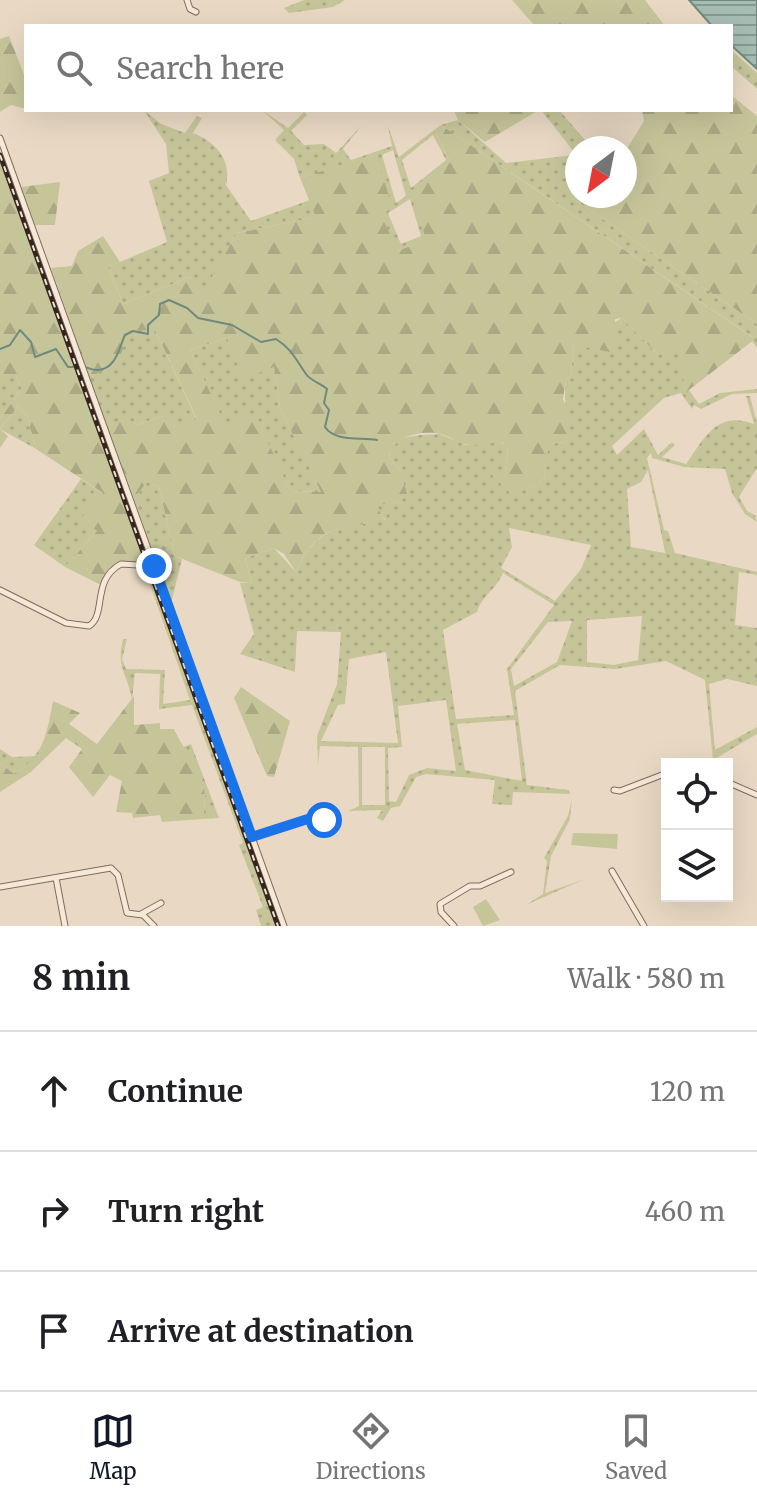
<!DOCTYPE html>
<html lang="en">
<head>
<meta charset="utf-8">
<style>
  body { margin:0; font-family:Merriweather,serif; background:#f2f2f2; color:#202124 }
  .controls { position:absolute; right:24px; bottom:24px; display:grid; overflow:hidden; border-radius:0px; box-shadow:0 8px 32px #0002 }
  .controls button { width:72px; height:72px; display:grid; place-items:center; padding:0; border:0; border-bottom:2px solid #e0e0e0; background:#fff; color:#202124; font:40px sans-serif }
  .compass { position:absolute; left:565px; top:136px; width:72px; height:72px; border-radius:50%; background:#fff; box-shadow:0 8px 32px #0002; rotate:212deg }
  .stop { position:absolute; width:24px; height:24px; margin:-18px; border:6px solid #1a73e8; border-radius:50%; background:#fff }
  .stop.end { background:#1a73e8; border-color:#fff; box-shadow:0 2px 8px #0008 }
  .list { margin:0; padding:0; list-style:none }
  h2 { display:flex; justify-content:space-between; align-items:center; height:104px; margin:0; padding:0 32px; font-size:34px }
  h2 small { font-size:26px; font-weight:400; color:#757577 }
  .list li { display:grid; grid-template-columns:52px 1fr auto; gap:24px; align-items:center; box-sizing:border-box; height:120px; padding:0 32px; border-top:2px solid #e0e0e0 }
  .list b { display:block; font-size:30px; white-space:nowrap }
  .list em { font-size:26px; font-style:normal; color:#757577 }
  .icon { flex:none; width:44px; height:44px; fill:none; stroke:currentColor; stroke-width:2; stroke-linecap:round; stroke-linejoin:round }
  .map { position:relative; flex:none; width:757px; height:926px; overflow:hidden }
  .search { position:absolute; background:#fff; box-shadow:0 8px 32px #0002; left:24px; right:24px; top:24px; height:88px; display:flex; align-items:center; gap:20px; box-sizing:border-box; padding:0 28px; border-radius:0px; color:#757577; font-size:30px }
  .sheet { height:464px; background:#fff }
  nav { display:flex; justify-content:space-around; align-items:center; box-sizing:border-box; height:112px; border-top:2px solid #e0e0e0; background:#fff; font-size:22px; color:#757577 }
  nav a { display:grid; justify-items:center; gap:4px }
  nav .on { color:#111827 }
  .map>svg:first-child { display:block }
  .grass { fill:url(#grass-dots); fill-rule:evenodd }
  .forest { fill:url(#forest-firs); fill-rule:evenodd }
  .garden { fill:#c6c59a }
  .water { fill:url(#water-rules); stroke:#6e8a7f; stroke-width:2 }
  .lines { fill:none; stroke-linecap:round; stroke-linejoin:round }
  .stream { stroke:#6e8a7f; stroke-width:2 }
  .street-casing { stroke:#826b5d; stroke-width:7 }
  .street { stroke:#f5e8d7; stroke-width:5 }
  .rail-casing { stroke:#34261f; stroke-width:5 }
  .rail { stroke:#f1e4d3; stroke-width:2; stroke-dasharray:6; stroke-linecap:butt }
  .route { stroke:#1a73e8; stroke-width:10 }
</style>
</head>
<body>
<div class="map">
<svg width="757" height="926" viewBox="0 0 757 926">
  <defs>
    <pattern id="grass-dots" width="8" height="8" patternUnits="userSpaceOnUse" patternTransform="scale(2)"><rect width="8" height="8" fill="#c6c59a"/><path d="M2 2h.1M6 6h.1" fill="none" stroke="#aba984" stroke-width="1.8" stroke-linecap="round"/></pattern>
    <pattern id="forest-firs" width="22" height="20" patternUnits="userSpaceOnUse" patternTransform="scale(2)"><rect width="22" height="20" fill="#c6c59a"/><path d="M5 1l3.5 6h-7zM16 11l3.5 6h-7z" fill="#aba984"/></pattern>
    <pattern id="water-rules" width="6" height="5" patternUnits="userSpaceOnUse" patternTransform="scale(2)"><rect width="6" height="5" fill="#a6bdb3"/><path d="M0 2.5h6" fill="none" stroke="#889991"/></pattern>
  </defs>
  <rect width="100%" height="100%" fill="#e9d9c4"/>
  <g class="grass">
    <polygon points="304,0 345,0 333,7 289,13 284,8"/>
    <polygon points="731,50 757,73 757,89 731,66"/>
    <path d="M144 110 161 124 185 133 197 116 202 118 193 133C216 142 232 160 226 185L251 221 310 200 317 217 237 233 204 292 190 277 123 304 108 267 167 242 149 181 169 173 166 144Z"/>
    <path d="M262 110 288 128 304 112 307 115 291 131 304 145 324 144 336 153 362 125 343 149 351 160 392 146 388 126 399 157 434 130 450 162 427 240 396 251 381 213 376 155 300 178 294 159 275 140 284 130ZM433 135 446 160 411 188 402 160ZM393 150 406 196 396 203 382 155ZM410 199 421 236 401 244 388 213Z"/>
    <polygon points="541,110 559,110 592,148 581,143 574,152"/>
    <polygon points="458,120 506,163 574,155 572,198 757,324 757,348 752,341 754,338 441,125"/>
    <path d="M622 318 658 355 681 346 685 392 689 390 699 404 720 393 757 389V393L732 394 701 409 694 405 692 409 681 393 664 398 612 446 617 455 644 429 658 455 672 442 675 445 662 457 686 464C705 437 717 410 754 424L746 396H750L757 423V468L739 497 747 511 755 515 757 522 745 514 732 493 725 469 684 467 652 458 651 453 647 458 664 530 668 531 675 553 757 572V575L739 572 735 625 757 628V686L727 679 709 684 715 750 757 727V734L713 760 705 680 666 661 615 669 560 665 515 691 527 785 569 790 570 794 513 792 512 805 492 804 495 780 426 774 416 777 400 806 391 808 383 821 377 818 382 810 348 811 359 806 358 747 320 746 318 765 317 736 337 684 341 632 297 631 295 672 240 654 254 634 240 583H252L245 558 274 548 296 572C316 526 341 527 385 520L375 504 400 502 401 472 389 457 391 448 402 438 420 435 440 434 466 445 501 442 508 447 505 472H491L531 489 544 478 548 444 566 442C568 420 563 400 566 379L571 375 574 345ZM648 470 665 552V553L631 547 627 489 641 482ZM509 528 591 545 581 569 555 601 501 568 512 547ZM503 573 554 605 507 669 514 715 456 719 443 630 477 612C482 595 496 590 503 573ZM642 616 638 660 614 665 587 662V620ZM572 621 557 662 514 686 511 669 548 622ZM386 652 398 743 321 741 338 705 345 704 349 659ZM446 700 456 771 427 768 409 775 396 802 389 801 388 748 402 747 398 706ZM515 720 522 781 465 770 457 724ZM362 747H385V805H362Z"/>
    <path d="M126 330H155L197 420 171 426 162 416 137 425 127 419 107 426 89 376C115 370 124 356 126 330Z"/>
    <polygon points="227,338 274,366 280,408 322,492 290,491 281,472 226,427 190,350"/>
    <polygon points="9,375 16,377 22,388 0,419 0,376"/>
    <polygon points="18,406 27,416 36,449 0,429"/>
    <polygon points="81,479 104,494 97,531 65,567 34,545"/>
    <polygon points="147,482 159,487 175,556 182,559 171,604 134,499"/>
    <path d="M144 567H148L277 926H261L256 910 263 907 239 845 243 843 192 705 159 709 160 674 135 673 132 700C127 671 116 669 123 639H127L122 659 126 669 165 670 163 704 190 700Z"/>
    <polygon points="151,567 154,567 282,926 279,926"/>
    <path d="M191 744 219 818 202 819C210 789 200 771 183 747Z"/>
    <polygon points="0,749 12,757 37,756 14,775 0,763"/>
    <polygon points="572,799 570,819 551,856 545,893 585,879 526,905 543,894 547,861 544,858 568,816"/>
  </g>
  <g class="forest">
    <polygon points="512,0 645,0 665,26 535,26"/>
    <polygon points="9,36 26,80 26,109 11,105 0,112 0,39"/>
    <polygon points="731,95 757,116 757,324 572,198 566,167 577,148 577,196 625,196 625,152 644,121 642,110 731,110"/>
    <polygon points="454,110 539,110 485,142 458,120"/>
    <path d="M441 125 755 339 685 393 680 347 658 355 622 318 615 319V353L574 345 571 375 566 379 563 399 569 414 566 442 549 444 544 478 531 489 510 493 489 472H505L508 448 502 442C490 443 475 447 464 444 456 442 449 436 441 434 422 430 392 436 389 457L401 472 407 494 400 502 376 505 385 521C340 528 316 525 296 572L284 554 274 548 245 558 252 583 240 582 175 556 159 487 147 482 134 499 107 426 127 418 137 425 162 416 171 426 197 419 155 330 127 331C124 356 115 370 89 376L51 268 72 266 78 251 103 236 120 262 108 267 123 304 190 277 204 291 237 233 316 217 300 178 376 154 392 206 381 213 397 251 426 240 412 193 450 162 434 130ZM227 338 243 379 274 367 280 408 321 492 290 491 255 413 226 426 190 350Z"/>
    <path d="M0 159 147 565C122 561 111 555 101 585L65 567 97 531 81 518 103 493 36 449 27 416 18 406 0 429 8 436 0 448V419L22 388 16 377 0 376Z"/>
    <polygon points="60,182 55,225 35,225 21,187"/>
    <polygon points="241,687 290,721 274,777 267,776 234,698"/>
    <path d="M134 696V725L160 723V729H174C191 765 213 776 202 819L162 822 160 815 133 818 132 813 116 812 122 781 110 775 93 797 69 767 82 749 66 738 31 772 0 792V763L14 774C45 753 46 737 53 701L80 713 69 724 97 744Z"/>
  </g>
  <g class="garden">
    <polygon points="573,833 618,834 617,849 571,845"/>
    <polygon points="486,899 500,920 483,926 473,907"/>
  </g>
  <polygon class="water" points="689,0 757,0 757,69 731,45 731,26 712,26"/>
  <g class="lines">
    <g class="stream">
      <polyline points="0,349 10,345 20,330 31,342 35,357 56,349 68,367 73,367"/>
      <path d="M79 366C86 366 92 371 98 370 116 369 119 348 125 335L133 331 148 334V325L159 315 160 304 169 300 187 308 198 318 232 325 261 342 276 339C292 349 296 360 306 374 311 381 320 383 327 389L324 403 329 410 325 427C335 442 360 437 377 440"/>
    </g>
    <defs>
      <g id="street">
        <polyline points="187,0 190,9 196,12"/>
        <polyline points="0,138 284,926"/>
        <path d="M0 590 66 623 89 626C107 615 91 580 121 564L154 566"/>
        <polyline points="727,782 757,795"/>
        <polyline points="614,790 620,791 667,773"/>
        <polyline points="252,837 319,816 327,828"/>
        <polyline points="612,871 644,926"/>
        <polyline points="56,878 65,926"/>
        <polyline points="0,887 111,868 118,875 127,913 143,915 154,926"/>
        <polyline points="141,914 161,903"/>
        <polyline points="454,926 441,912 440,904 470,886 480,886 511,872"/>
      </g>
    </defs>
    <use href="#street" class="street-casing"/>
    <use href="#street" class="street"/>
    <defs>
      <polyline id="rail" points="0,155 278,926"/>
    </defs>
    <use href="#rail" class="rail-casing"/>
    <use href="#rail" class="rail"/>
  </g>
  <g class="lines">
    <polyline class="route" points="154,566 252,837 314,817 324,820"/>
  </g>
</svg>
<div class="controls">
<button><svg class="icon" aria-label="locate" viewBox="0 0 24 24"><circle cx="12" cy="12" r="6"/><path d="M12 2v4M12 18v4M2 12h4M18 12h4"/></svg></button>
<button><svg class="icon" aria-label="layers" viewBox="0 0 24 24"><path d="M12 4l9 5-9 5-9-5zM3 14l9 5 9-5"/></svg></button>
</div>
<svg class="compass" viewBox="-18 -18 36 36"><path d="M0-13l5 13h-10z" fill="#e53935"/><path d="M0 13l5-13h-10z" fill="#757577"/></svg>
<div class="stop" style="left:324px;top:820px"></div>
<div class="stop end" style="left:154px;top:566px"></div>
<div class="search"><svg class="icon" aria-label="search" viewBox="0 0 24 24"><circle cx="10" cy="10" r="6"/><path d="M15 15l6 6"/></svg>Search here</div>
</div>
<section class="sheet">
<h2>8 min<small>Walk · 580 m</small></h2>
<ul class="list">
<li><svg class="icon" aria-label="ahead" viewBox="0 0 24 24"><path d="M12 20V5M6 11l6-6 6 6"/></svg><div><b>Continue</b></div><em>120 m</em></li>
<li><svg class="icon" aria-label="right" viewBox="0 0 24 24"><path d="M7 20v-9h11M14 6l5 5-5 5"/></svg><div><b>Turn right</b></div><em>460 m</em></li>
<li><svg class="icon" aria-label="arrive" viewBox="0 0 24 24"><path d="M6 21V4h12l-3 4 3 4H6"/></svg><div><b>Arrive at destination</b></div></li>
</ul>
</section>
<nav>
<a class="on"><svg class="icon" aria-label="map" viewBox="0 0 24 24"><path d="M3 6l6-2 6 2 6-2v14l-6 2-6-2-6 2zM9 4v14M15 6v14"/></svg>Map</a>
<a><svg class="icon" aria-label="directions" viewBox="0 0 24 24"><path d="M12 3l9 9-9 9-9-9zM9 14v-3h6M13 9l2 2-2 2"/></svg>Directions</a>
<a><svg class="icon" aria-label="saved" viewBox="0 0 24 24"><path d="M7 4h10v16l-5-4-5 4z"/></svg>Saved</a>
</nav>
</body>
</html>
